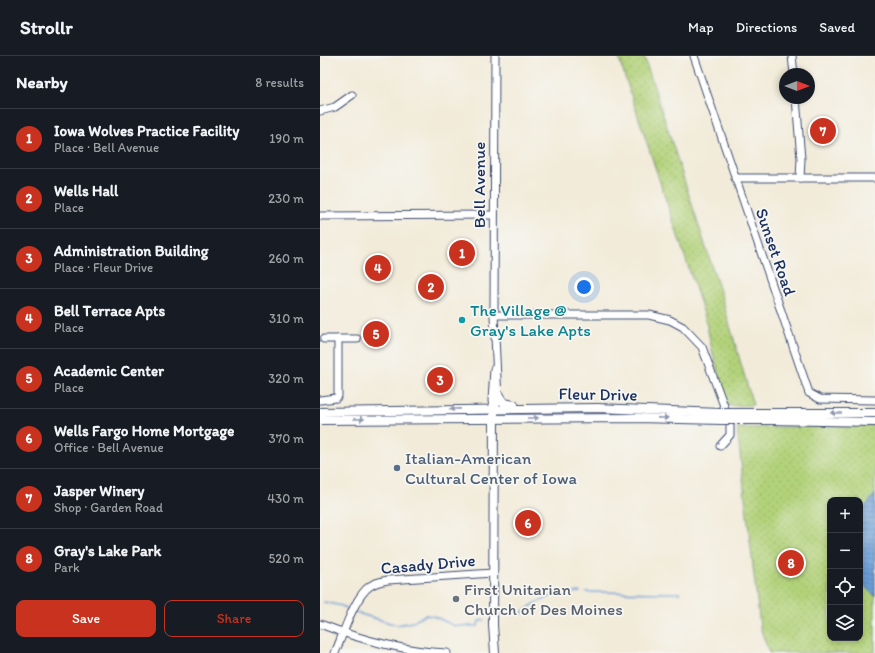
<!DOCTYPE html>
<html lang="en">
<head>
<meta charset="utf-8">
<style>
  body { margin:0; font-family:Itim,sans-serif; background:#20242c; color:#f1f3f6 }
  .controls { position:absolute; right:12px; bottom:12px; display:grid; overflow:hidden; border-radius:8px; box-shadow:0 2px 6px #0003 }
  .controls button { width:36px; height:36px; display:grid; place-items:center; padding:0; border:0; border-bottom:1px solid #363941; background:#171b24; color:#f1f3f6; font:20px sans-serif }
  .compass { position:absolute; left:459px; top:12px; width:36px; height:36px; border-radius:50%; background:#171b24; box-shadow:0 2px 6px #0003; rotate:90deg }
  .you { position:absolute; left:264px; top:231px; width:14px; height:14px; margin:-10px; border:3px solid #fff; border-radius:50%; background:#1a73e8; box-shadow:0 0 0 6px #1a73e833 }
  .badge { display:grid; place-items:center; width:26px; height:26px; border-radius:50%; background:#c8321e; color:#fff; font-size:13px; font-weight:700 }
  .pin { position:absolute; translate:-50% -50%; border:2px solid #fff; box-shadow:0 1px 4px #0006 }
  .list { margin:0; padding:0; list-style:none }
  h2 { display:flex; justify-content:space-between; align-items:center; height:52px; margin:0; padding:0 16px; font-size:17px }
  h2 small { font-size:13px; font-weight:400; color:#9ea1a6 }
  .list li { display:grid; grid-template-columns:26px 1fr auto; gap:12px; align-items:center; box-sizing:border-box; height:60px; padding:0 16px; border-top:1px solid #363941 }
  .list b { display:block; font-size:15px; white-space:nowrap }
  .list p { margin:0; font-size:13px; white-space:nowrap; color:#9ea1a6 }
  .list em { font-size:13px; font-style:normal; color:#9ea1a6 }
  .actions { display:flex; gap:8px; padding:12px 16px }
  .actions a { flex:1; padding:9px 0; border:1px solid #c8321e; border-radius:8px; text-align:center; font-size:14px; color:#c8321e }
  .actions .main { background:#c8321e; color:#fff }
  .icon { flex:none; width:22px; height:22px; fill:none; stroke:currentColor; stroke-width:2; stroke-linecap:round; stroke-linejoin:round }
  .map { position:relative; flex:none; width:555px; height:597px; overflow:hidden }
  header { display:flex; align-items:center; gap:24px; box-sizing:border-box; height:56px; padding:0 20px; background:#171b24; border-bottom:1px solid #363941 }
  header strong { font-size:19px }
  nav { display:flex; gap:22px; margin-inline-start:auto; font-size:14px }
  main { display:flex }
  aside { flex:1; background:#171b24 }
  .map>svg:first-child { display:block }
  .park { fill:url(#park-dots); stroke:#66806c; fill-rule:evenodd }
  .water { fill:url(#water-rules); stroke:#44679b }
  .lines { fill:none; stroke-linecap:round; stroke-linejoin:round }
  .stream { stroke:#6c9fd8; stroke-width:1.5 }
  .minor-casing { stroke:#3b4b70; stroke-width:9 }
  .major-casing { stroke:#3b4b70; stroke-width:10 }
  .minor { stroke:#fff; stroke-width:7 }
  .major { stroke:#fff; stroke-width:8 }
  .major-bridge-casing { stroke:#3b4b70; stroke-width:10; stroke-linecap:butt }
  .major-bridge { stroke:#fff; stroke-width:8 }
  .oneway { fill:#8d97ae }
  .culture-dot { fill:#0f9aa8; stroke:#f6f6f2; stroke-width:1.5 }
  .service-dot { fill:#5c6f8a; stroke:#f6f6f2; stroke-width:1.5 }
  .worship-dot { fill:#6b7280; stroke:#f6f6f2; stroke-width:1.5 }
  .labels { text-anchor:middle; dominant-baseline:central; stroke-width:3.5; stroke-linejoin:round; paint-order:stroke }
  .street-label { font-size:17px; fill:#1b2f5e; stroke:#f6f6f2 }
  .culture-label { font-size:17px; fill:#0d838f; stroke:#f6f6f2; text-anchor:start }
  .service-label { font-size:17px; fill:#4e5e75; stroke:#f6f6f2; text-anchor:start }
  .worship-label { font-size:17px; fill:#5b616d; stroke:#f6f6f2; text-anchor:start }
</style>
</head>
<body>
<header>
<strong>Strollr</strong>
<nav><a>Map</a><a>Directions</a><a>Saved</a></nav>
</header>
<main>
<aside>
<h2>Nearby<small>8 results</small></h2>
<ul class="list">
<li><span class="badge">1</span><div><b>Iowa Wolves Practice Facility</b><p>Place · Bell Avenue</p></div><em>190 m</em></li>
<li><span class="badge">2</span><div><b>Wells Hall</b><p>Place</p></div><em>230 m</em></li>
<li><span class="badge">3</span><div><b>Administration Building</b><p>Place · Fleur Drive</p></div><em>260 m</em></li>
<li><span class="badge">4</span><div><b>Bell Terrace Apts</b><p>Place</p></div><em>310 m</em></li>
<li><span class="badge">5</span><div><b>Academic Center</b><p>Place</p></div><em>320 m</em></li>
<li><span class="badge">6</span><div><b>Wells Fargo Home Mortgage</b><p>Office · Bell Avenue</p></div><em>370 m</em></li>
<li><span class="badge">7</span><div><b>Jasper Winery</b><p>Shop · Garden Road</p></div><em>430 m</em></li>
<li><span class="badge">8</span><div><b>Gray's Lake Park</b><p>Park</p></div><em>520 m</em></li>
</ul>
<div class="actions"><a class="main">Save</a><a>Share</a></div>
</aside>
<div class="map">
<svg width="555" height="597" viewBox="0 0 555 597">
  <defs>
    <pattern id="park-dots" width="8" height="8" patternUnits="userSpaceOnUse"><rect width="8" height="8" fill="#b2d279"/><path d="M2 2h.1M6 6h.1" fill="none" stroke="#98b56b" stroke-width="1.8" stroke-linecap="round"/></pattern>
    <pattern id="water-rules" width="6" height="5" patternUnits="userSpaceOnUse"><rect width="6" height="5" fill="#6c9fd8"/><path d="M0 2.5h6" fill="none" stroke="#5882b2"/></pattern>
  </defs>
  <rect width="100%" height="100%" fill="#f6f6f2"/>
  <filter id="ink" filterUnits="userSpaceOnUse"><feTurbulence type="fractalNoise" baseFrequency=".025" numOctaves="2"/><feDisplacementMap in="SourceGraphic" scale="8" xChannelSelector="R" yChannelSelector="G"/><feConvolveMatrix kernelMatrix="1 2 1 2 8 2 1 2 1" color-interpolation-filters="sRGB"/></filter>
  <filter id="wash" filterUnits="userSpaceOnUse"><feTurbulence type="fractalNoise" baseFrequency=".012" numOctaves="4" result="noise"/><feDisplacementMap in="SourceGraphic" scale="16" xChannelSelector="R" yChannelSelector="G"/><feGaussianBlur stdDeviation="0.9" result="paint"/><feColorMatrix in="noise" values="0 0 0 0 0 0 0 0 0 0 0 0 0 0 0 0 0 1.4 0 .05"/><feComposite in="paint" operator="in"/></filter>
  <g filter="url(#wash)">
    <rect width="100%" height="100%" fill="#f2ebd9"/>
    <g class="park">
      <polygon points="298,0 324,0 399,232 433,349 408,350 392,294 385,261"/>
      <path d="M555 369V597H449L440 571 417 372ZM510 444H540V582H510Z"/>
    </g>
    <polygon class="water" points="555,438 555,540 546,532 540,514 540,466 545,451"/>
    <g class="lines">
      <g class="stream">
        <polyline points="266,536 360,537"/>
        <polyline points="4,546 22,550 30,554"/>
        <polyline points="34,556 77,569 93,566 105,559 113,560 135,570 158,570 159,565 164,564"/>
        <path d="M200 559C218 542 236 537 260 536"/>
      </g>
    </g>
  </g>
  <g filter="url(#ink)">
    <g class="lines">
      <defs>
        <g id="minor">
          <polyline points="374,0 489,337 500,343 555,344"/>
          <polyline points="472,0 474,18"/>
          <polyline points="476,42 481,103 480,122"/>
          <polyline points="0,55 15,51 32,39"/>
          <polyline points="415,122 555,122"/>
          <polyline points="0,160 174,159"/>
          <polyline points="174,259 329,259 350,264 363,271 382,291 410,366 410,379 400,390"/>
          <polyline points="4,283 37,283"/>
          <polyline points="174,313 172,345 174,352"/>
          <polyline points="0,344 16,342 18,340 18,283"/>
          <polyline points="174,352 178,344 174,259 175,0"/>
          <path d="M0 568C41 584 83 595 127 597"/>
          <path d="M15 597C23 579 34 541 50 530 56 526 62 525 68 524L173 517"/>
        </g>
        <g id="major">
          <polyline points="178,338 184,347 194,349"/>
          <polyline points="0,356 277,352 400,357"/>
          <polyline points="174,357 173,569 175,597"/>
          <polyline points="448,357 555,357"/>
          <polyline points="0,364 317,362 402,364"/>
          <polyline points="450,364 555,366"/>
        </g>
      </defs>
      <use href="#minor" class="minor-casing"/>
      <use href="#major" class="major-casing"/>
      <use href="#minor" class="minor"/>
      <use href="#major" class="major"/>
      <defs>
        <g id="major-bridge">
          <polyline points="400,357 448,357"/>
          <polyline points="402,364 450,364"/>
        </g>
      </defs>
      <use href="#major-bridge" class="major-bridge-casing"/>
      <use href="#major-bridge" class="major-bridge"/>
    </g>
    <defs><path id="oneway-solid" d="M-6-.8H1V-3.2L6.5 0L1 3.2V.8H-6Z"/></defs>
    <g class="oneway">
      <use href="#oneway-solid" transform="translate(135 353) rotate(179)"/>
      <use href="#oneway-solid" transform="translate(516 357) rotate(-180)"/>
      <use href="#oneway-solid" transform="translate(213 362)"/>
      <use href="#oneway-solid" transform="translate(343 362) rotate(1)"/>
      <use href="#oneway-solid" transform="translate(39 363)"/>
    </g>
  </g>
  <circle class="culture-dot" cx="142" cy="264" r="4"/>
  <circle class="service-dot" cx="77" cy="412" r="4"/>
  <circle class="worship-dot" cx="136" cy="543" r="4"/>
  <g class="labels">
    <g class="street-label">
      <text transform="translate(159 129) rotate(-90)">Bell Avenue</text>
      <text transform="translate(456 196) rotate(71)">Sunset Road</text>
      <text transform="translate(278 338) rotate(1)">Fleur Drive</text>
      <text transform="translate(108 508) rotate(-5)">Casady Drive</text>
    </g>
    <g class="culture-label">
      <text x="150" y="254">The Village @<tspan x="150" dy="20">Gray's Lake Apts</tspan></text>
    </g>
    <g class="service-label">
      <text x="85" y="402">Italian-American<tspan x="85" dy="20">Cultural Center of Iowa</tspan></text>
    </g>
    <g class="worship-label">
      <text x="144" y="533">First Unitarian<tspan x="144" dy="20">Church of Des Moines</tspan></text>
    </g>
  </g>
</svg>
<div class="controls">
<button>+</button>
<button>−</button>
<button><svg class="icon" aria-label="locate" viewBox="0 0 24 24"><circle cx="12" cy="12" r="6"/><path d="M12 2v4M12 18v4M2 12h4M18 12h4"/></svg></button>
<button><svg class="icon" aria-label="layers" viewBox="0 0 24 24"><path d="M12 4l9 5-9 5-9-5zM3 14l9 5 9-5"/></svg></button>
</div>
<svg class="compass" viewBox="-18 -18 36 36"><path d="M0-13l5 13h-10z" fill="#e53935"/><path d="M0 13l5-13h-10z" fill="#9ea1a6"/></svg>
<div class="you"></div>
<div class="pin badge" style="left:142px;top:197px">1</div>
<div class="pin badge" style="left:111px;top:231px">2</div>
<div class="pin badge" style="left:120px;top:324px">3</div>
<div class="pin badge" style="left:58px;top:212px">4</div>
<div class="pin badge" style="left:56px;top:278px">5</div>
<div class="pin badge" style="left:208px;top:467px">6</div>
<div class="pin badge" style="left:503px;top:75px">7</div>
<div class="pin badge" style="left:471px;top:507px">8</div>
</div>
</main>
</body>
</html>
